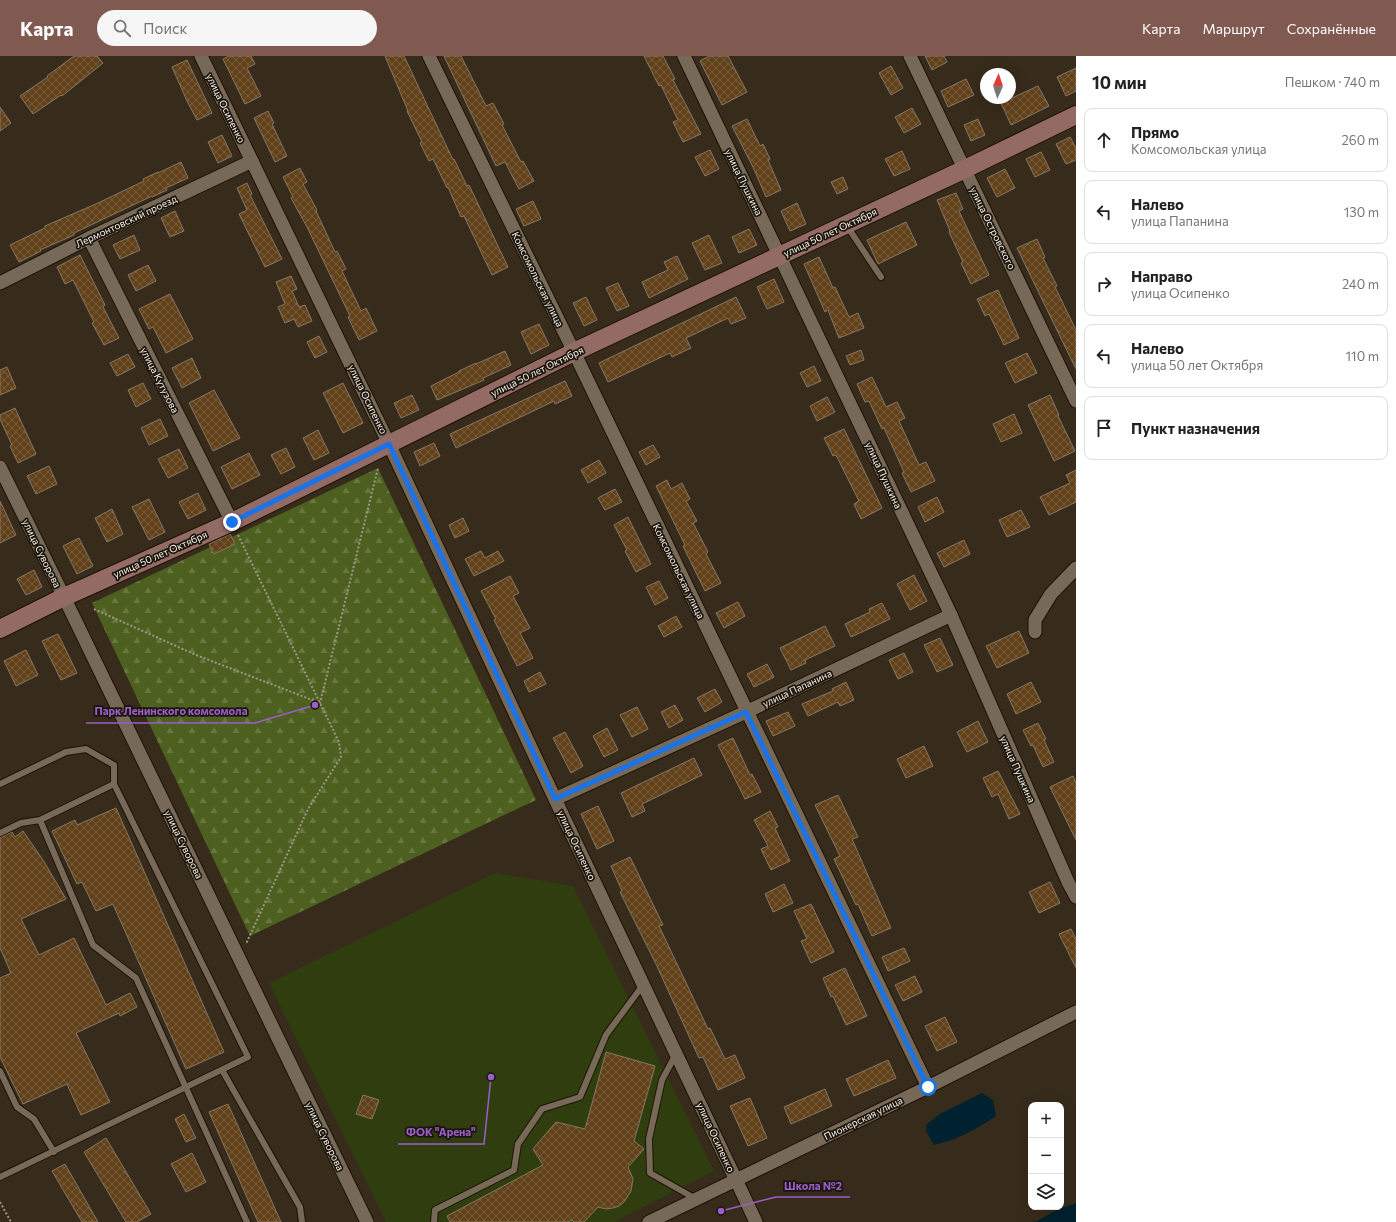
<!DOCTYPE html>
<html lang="ru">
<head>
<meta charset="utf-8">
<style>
  body { margin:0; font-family:Commissioner,sans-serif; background:#f6f6f6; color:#222 }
  .controls { position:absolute; right:12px; bottom:12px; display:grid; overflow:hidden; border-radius:8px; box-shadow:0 4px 16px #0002 }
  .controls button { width:36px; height:36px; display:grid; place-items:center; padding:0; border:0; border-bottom:1px solid #e0e0e0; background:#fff; color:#222; font:20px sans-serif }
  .compass { position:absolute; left:980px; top:12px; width:36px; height:36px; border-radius:50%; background:#fff; box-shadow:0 4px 16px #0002; rotate:3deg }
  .stop { position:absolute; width:12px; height:12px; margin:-9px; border:3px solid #1a73e8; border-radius:50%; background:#fff }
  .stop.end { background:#1a73e8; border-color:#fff; box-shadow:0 1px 4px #0008 }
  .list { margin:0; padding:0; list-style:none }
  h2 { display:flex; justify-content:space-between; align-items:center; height:52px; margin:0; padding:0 16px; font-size:17px }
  h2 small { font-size:13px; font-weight:400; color:#767676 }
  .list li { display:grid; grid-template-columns:26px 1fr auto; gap:12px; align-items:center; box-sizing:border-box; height:64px; margin:0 8px 8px; padding:0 8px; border:1px solid #e0e0e0; border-radius:8px }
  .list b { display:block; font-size:15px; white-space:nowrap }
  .list p { margin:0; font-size:13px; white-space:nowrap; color:#767676 }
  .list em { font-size:13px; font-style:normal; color:#767676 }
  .icon { flex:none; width:22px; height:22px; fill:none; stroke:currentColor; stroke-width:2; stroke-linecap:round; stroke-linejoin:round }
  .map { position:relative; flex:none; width:1076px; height:1166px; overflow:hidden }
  header { display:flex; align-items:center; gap:24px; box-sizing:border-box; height:56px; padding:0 20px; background:#805951; color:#fff }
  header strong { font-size:19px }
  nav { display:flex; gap:22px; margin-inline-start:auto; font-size:14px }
  .search { width:280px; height:36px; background:#f6f6f6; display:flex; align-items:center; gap:10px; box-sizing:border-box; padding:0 14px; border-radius:22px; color:#767676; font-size:15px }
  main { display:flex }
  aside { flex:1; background:#fff }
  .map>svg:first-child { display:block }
  .grass { fill:#303e0f }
  .forest { fill:url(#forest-firs) }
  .water { fill:#00212f }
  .building { fill:url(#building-cross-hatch); stroke:#877765 }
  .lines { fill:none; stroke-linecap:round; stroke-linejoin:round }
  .lane-casing { stroke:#1e1304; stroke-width:8 }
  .street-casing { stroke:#1e1304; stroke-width:15 }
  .secondary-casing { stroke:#1e1304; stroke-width:20 }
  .path { stroke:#a09689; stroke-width:2; stroke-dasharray:2 2; stroke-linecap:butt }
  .lane { stroke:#776957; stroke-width:6 }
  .street { stroke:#776957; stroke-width:13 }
  .secondary { stroke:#936a64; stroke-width:18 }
  .route { stroke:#1a73e8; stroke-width:5 }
  .labels { text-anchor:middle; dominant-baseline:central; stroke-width:3.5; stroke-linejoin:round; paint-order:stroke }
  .street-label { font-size:10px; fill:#fcf4e9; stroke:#1a150d }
  .leader { fill:none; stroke:#9b5eca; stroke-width:1.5 }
  .callout-dot { fill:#9b5eca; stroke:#1a150d; stroke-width:1.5 }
  .callout-label { font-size:11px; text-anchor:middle; font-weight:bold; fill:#9b5eca; stroke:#1a150d; stroke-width:3.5; stroke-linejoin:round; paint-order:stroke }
</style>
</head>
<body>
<header>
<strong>Карта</strong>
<div class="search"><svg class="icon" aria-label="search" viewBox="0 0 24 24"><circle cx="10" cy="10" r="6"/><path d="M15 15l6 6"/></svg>Поиск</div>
<nav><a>Карта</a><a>Маршрут</a><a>Сохранённые</a></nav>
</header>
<main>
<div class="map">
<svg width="1076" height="1166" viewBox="0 0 1076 1166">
  <defs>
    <pattern id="forest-firs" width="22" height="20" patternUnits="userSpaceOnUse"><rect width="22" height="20" fill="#4d601f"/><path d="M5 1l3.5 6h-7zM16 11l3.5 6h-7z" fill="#687740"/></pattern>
    <pattern id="building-cross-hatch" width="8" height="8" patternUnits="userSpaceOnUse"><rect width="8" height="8" fill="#61411a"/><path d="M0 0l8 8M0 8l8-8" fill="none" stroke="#795d3b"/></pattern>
  </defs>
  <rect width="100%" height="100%" fill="#372b1b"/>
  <polygon class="grass" points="495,817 573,830 714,1115 614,1166 386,1166 269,927"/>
  <polygon class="forest" points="378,412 536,744 250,880 92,547"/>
  <g class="water">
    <path d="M982 1037 993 1044 996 1060C977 1073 957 1084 934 1089L926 1075 927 1068 940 1058Z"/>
    <polygon points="1076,1147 1076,1166 1030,1166 1037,1165 1057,1154"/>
  </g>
  <g class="building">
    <polygon points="74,0 97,0 103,7 62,40 61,39 33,58 20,40 48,21 47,20"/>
    <polygon points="229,0 251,0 255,8 247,12 261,40 245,48 223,3"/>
    <polygon points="385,0 404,0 453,104 454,103 467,130 469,129 508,211 492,219 464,160 461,161 448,131 447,132 433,103 429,105 420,87 422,86 407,55 408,55"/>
    <polygon points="444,0 461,0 486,50 493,47 504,68 502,69 521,106 523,105 534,125 519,133 505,106 496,110"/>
    <polygon points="644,0 663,0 675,23 673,24 701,78 683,86 673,66 678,64 661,29 659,30"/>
    <polygon points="709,0 728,0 747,36 722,49 700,5"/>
    <polygon points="925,0 944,0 947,6 932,14"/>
    <polygon points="187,4 212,57 197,64 187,45 172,11"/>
    <polygon points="891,10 903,32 891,39 879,17"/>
    <polygon points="1076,12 1076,35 1066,40 1057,21"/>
    <polygon points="966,23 974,39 948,51 941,35"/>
    <polygon points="1038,30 1049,50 1011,69 1001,47"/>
    <polygon points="0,51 11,67 0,75"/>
    <polygon points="912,52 921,68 904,77 895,61"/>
    <polygon points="268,55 274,67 272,68 287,100 275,106 254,62"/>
    <polygon points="747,63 760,90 763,88 770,103 768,104 781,134 766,141 753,111 732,70"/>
    <polygon points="978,63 985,79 971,85 964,69"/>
    <polygon points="222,79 232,100 218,107 208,86"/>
    <polygon points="1070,81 1076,92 1076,104 1066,108 1056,88"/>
    <polygon points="710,94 719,113 705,120 695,101"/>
    <polygon points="902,95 910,113 894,120 885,103"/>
    <polygon points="1041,96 1050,114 1035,121 1026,103"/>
    <polygon points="181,106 188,122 166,132 167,134 152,141 152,140 74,177 74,179 40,194 41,195 19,206 10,189 45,172 45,170 98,147 144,125 143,123 158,116 158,117"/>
    <polygon points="300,112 307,126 303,128 317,154 316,155 335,196 337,195 346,213 342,215 361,255 366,252 377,275 359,284 348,261 350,260 307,171 291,142 293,141 283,121"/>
    <polygon points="1005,113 1015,132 997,141 987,122"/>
    <polygon points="843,121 848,133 837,138 831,126"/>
    <polygon points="247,127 252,138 250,139 282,203 265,211 239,158 247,154 237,132"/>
    <polygon points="956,137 963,153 959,155 989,219 971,228 961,207 963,206 949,176 950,175 937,144"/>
    <polygon points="533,145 541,163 524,170 516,153"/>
    <polygon points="797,147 806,168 790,175 781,155"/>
    <polygon points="175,155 184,175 170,181 161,162"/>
    <polygon points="906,166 917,189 878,208 867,184"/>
    <polygon points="749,173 757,189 739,197 732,181"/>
    <polygon points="134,179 140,194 120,203 113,189"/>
    <polygon points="709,179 722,207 705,214 692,187"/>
    <polygon points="1037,183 1045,201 1043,202 1057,230 1055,231 1076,274 1076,313 1017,192"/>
    <polygon points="80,199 105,249 103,251 119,282 104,289 92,267 94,266 73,224 65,228 57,211"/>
    <polygon points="677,200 688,223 649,242 642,226 668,214 664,206"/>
    <polygon points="819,201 833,232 835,231 849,261 858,257 864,272 839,282 828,254 825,256 804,208"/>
    <polygon points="148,209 156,225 136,235 128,219"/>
    <polygon points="291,220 297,233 292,235 299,251 305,249 312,265 298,271 294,263 285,267 278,251 285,248 276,226"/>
    <polygon points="774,223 784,246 767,253 757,231"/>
    <polygon points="618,227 629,250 617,255 606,232"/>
    <polygon points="998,234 1019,282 1004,289 989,258 985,260 977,243"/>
    <polygon points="170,238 193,283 166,297 153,271 149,273 139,253"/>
    <polygon points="586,241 597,264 584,270 573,247"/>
    <polygon points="736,241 746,262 731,268 728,262 686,282 691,292 672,301 670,297 608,326 599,307"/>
    <polygon points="539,268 549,289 531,298 521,276"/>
    <polygon points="319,280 327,296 315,302 307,286"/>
    <polygon points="861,294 864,304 850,309 846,300"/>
    <polygon points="505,295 511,309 483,322 484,324 437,344 431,330 459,316 459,315 476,307 476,308"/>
    <polygon points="1027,297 1037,317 1015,327 1005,307"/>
    <polygon points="128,298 135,311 117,320 110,307"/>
    <polygon points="192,302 201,322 182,332 172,312"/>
    <polygon points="814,310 821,325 807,331 800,317"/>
    <polygon points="7,311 16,332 0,339 0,314"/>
    <polygon points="872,321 886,351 897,346 905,362 899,365 919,409 926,406 935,425 911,436 902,417 904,416 884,372 882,373 869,345 865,346 857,328"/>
    <polygon points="565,325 572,340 555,348 554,345 456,392 450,378"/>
    <polygon points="143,327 151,343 136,351 128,334"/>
    <polygon points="343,327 363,367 343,377 323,337"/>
    <polygon points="214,334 240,382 213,395 189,347"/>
    <polygon points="412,339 419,354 401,362 394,347"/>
    <polygon points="1050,339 1059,359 1058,360 1075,395 1054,405 1028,349"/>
    <polygon points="827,341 835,356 817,365 810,350"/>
    <polygon points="15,352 36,398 18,407 10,390 12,389 0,363 0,359"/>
    <polygon points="1014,358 1022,377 1001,386 993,368"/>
    <polygon points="160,363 168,380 149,389 141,372"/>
    <polygon points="844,373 882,452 861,463 854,448 859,445 836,399 833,400 824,382"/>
    <polygon points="318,374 329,397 314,404 303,382"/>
    <polygon points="434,387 440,400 420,410 414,396"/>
    <polygon points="653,389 660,401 646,409 639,396"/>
    <polygon points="286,392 295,411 281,418 271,399"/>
    <polygon points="179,393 188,412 168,422 158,403"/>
    <polygon points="249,397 260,419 232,433 221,411"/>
    <polygon points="599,404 606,417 588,427 581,414"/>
    <polygon points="49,410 57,428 36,438 27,420"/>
    <polygon points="1076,414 1076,446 1049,459 1040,441 1070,427 1066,419"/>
    <polygon points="667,424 671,433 682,427 690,443 686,445 697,465 693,467 708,496 706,498 721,527 705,535 683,490 685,489 656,430"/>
    <polygon points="615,433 622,446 605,454 598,442"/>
    <polygon points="198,437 206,454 188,463 179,446"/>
    <polygon points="937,441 944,456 925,466 918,451"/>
    <polygon points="149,443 165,476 149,484 132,451"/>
    <polygon points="0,445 16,479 0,487"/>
    <polygon points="112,453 123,478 107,486 95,462"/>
    <polygon points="1021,454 1030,471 1007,481 999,464"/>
    <polygon points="628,461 651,508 636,516 625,495 627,494 614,469"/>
    <polygon points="463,462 469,475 455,482 449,469"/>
    <polygon points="230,478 235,488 214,498 209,488"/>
    <polygon points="79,482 93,510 77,518 63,490"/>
    <polygon points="964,484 970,498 944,511 937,497"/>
    <polygon points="481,495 485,502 498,495 504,505 474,520 465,503"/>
    <polygon points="34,514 42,531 26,539 17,523"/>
    <polygon points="914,519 927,545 910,554 897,528"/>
    <polygon points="510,520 519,537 513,540 530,572 520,577 533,602 517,610 494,564 496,563 481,535"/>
    <polygon points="659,525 668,542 655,549 646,531"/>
    <polygon points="738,546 745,560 724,572 716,557"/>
    <polygon points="882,547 890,563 851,581 845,568 870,556 869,553"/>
    <polygon points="676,560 682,571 664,581 658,570"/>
    <polygon points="825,570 835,590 805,604 806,607 791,614 780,592"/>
    <polygon points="1019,575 1029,597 997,612 986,590"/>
    <polygon points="58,578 77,617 61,624 42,585"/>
    <polygon points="940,582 953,609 937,616 924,589"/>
    <polygon points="26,594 38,619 16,630 4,605"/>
    <polygon points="904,597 913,616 898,623 889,604"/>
    <polygon points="767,608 774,621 754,631 747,618"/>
    <polygon points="540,616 546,628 529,636 524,625"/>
    <polygon points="846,626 854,644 840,650 838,646 808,660 802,648 833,635 832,633"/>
    <polygon points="1031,626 1041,646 1016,658 1007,638"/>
    <polygon points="715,633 722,646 705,656 697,642"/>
    <polygon points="675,649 683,664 669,672 661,656"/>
    <polygon points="637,651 648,673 632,681 620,659"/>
    <polygon points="788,656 795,670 773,680 766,665"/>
    <polygon points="978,665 988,686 967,696 957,676"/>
    <polygon points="1038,667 1046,683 1044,684 1054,706 1043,711 1033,689 1031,690 1023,674"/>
    <polygon points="607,672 618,694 604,701 593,680"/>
    <polygon points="565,676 583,710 571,717 553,682"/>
    <polygon points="733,682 750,719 752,718 761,736 745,743 718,689"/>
    <polygon points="924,690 933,710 906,722 897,703"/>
    <polygon points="694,702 702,719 642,748 645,755 632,761 621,737"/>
    <polygon points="998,715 1020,758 1009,763 998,738 992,741 983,722"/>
    <polygon points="1073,720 1076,727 1076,784 1050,731"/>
    <polygon points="838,739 858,781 852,783 891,872 872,880 858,848 856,849 834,803 840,800 815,749"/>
    <polygon points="598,750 614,785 597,793 581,758"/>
    <polygon points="116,752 224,996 186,1013 113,848 96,855 82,826 77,828 52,775 75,764 77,769"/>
    <polygon points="770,755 778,771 775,772 790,805 771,814 761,793 768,790 754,764"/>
    <polygon points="23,775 43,804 66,843 21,863 39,899 74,882 106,949 130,937 137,951 120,960 119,957 76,977 110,1046 81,1059 67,1028 23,1048 0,1001 0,922 11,917 0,892 0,781 12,776 15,781"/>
    <polygon points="630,801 663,869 659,870 708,973 710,972 725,1003 735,999 745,1022 718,1034 703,1001 699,1002 656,908 620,836 622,835 611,810"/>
    <polygon points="1050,826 1060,847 1039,857 1029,836"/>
    <polygon points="784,828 793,847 773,856 765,838"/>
    <polygon points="811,848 834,896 811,907 801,885 807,883 794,855"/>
    <polygon points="1071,873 1076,883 1076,912 1059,878"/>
    <polygon points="904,892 910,905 888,915 882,901"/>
    <polygon points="845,912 867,960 846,969 833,940 831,941 823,922"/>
    <polygon points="915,920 922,936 903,945 895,929"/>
    <polygon points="945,961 957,986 937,995 925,970"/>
    <polygon points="606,996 655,1010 634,1085 644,1093 628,1111 633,1123 631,1135 624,1146 619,1150 613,1152 606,1153 598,1151 584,1166 574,1166 572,1164 567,1166 450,1166 447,1160 543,1109 533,1093 556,1066 585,1073"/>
    <polygon points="888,1004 896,1022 854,1040 846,1023"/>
    <polygon points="825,1033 832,1050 791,1068 784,1051"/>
    <polygon points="363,1039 379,1044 372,1063 356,1058"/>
    <polygon points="750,1042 767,1082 748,1090 730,1050"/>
    <polygon points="228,1048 281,1166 258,1166 209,1056"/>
    <polygon points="184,1058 196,1082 186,1086 175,1063"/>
    <polygon points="106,1082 151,1158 137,1166 126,1166 84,1096"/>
    <polygon points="192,1097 206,1126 186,1136 171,1108"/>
    <polygon points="65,1108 98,1166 82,1166 52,1115"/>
  </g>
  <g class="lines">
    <defs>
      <g id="lane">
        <polyline points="847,170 881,221"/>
        <polyline points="0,728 66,696 86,693 114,709 114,728 40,764 93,889 136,922 247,1166"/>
        <polyline points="0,777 21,767 40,764"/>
        <polyline points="676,998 662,1024 649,1083 650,1117 696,1143"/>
        <polyline points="222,1014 300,1151 302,1166"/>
        <polyline points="0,1015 17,1051 34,1063 54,1096"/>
        <polyline points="0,1121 248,1001 114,728"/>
        <polyline points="434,1166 435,1154 514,1114 518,1088 542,1053 580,1041 606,979 643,929"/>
      </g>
      <g id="street">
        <polyline points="201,0 389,388 555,743 756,1166"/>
        <polyline points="429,0 574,296 928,1031"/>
        <polyline points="684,0 951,559 1068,826 1076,841"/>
        <polyline points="910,0 1076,345"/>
        <polyline points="89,182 232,466"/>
        <polyline points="0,227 89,182 252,105"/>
        <polyline points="0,411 64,541 367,1166"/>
        <polyline points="1035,576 1035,564 1051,538 1076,512"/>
        <polyline points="555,743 746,656 951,559"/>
        <polyline points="649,1166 928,1031 1076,956"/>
      </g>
      <polyline id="secondary" points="0,573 64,541 232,466 574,296 965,113 1076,59"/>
    </defs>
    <use href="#lane" class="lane-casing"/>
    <use href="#street" class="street-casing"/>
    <use href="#secondary" class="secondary-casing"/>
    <g class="path">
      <polyline points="238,479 339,686 341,701 308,753 246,888"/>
      <polyline points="94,553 196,599 320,647 378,412"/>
      <polyline points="0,1146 11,1166"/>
    </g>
    <use href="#lane" class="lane"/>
    <use href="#street" class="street"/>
    <use href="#secondary" class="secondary"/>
  </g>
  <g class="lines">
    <polyline class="route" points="232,466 389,388 555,743 746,656 928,1031"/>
  </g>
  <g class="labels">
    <g class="street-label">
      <text transform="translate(226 52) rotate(64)">улица Осипенко</text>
      <text transform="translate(744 126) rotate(64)">улица Пушкина</text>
      <text transform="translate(126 165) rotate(-25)">Лермонтовский проезд</text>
      <text transform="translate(993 172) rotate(64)">улица Островского</text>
      <text transform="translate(830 176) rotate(-25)">улица 50 лет Октября</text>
      <text transform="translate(538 223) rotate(64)">Комсомольская улица</text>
      <text transform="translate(537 315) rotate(-26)">улица 50 лет Октября</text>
      <text transform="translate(160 324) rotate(63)">улица Кутузова</text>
      <text transform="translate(368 343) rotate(64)">улица Осипенко</text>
      <text transform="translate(884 419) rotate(65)">улица Пушкина</text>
      <text transform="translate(42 497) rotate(64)">улица Суворова</text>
      <text transform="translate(160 498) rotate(-24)">улица 50 лет Октября</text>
      <text transform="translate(679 515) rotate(64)">Комсомольская улица</text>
      <text transform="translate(797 632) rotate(-25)">улица Папанина</text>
      <text transform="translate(1018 713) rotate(66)">улица Пушкина</text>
      <text transform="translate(184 788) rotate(64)">улица Суворова</text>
      <text transform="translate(577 789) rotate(65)">улица Осипенко</text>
      <text transform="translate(863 1062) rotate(-26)">Пионерская улица</text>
      <text transform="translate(325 1080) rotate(64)">улица Суворова</text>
      <text transform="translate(716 1081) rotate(65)">улица Осипенко</text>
    </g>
  </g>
  <path class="leader" d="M315 649L255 667H86M491 1021L484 1088H398M721 1155L776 1141H850"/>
  <g class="callout-dot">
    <circle cx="315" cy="649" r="4"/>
    <circle cx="491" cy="1021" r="4"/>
    <circle cx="721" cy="1155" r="4"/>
  </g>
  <g class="callout-label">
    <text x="171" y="659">Парк Ленинского комсомола</text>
    <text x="441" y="1080">ФОК "Арена"</text>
    <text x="813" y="1134">Школа №2</text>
  </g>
</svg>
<div class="controls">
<button>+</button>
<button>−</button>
<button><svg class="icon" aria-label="layers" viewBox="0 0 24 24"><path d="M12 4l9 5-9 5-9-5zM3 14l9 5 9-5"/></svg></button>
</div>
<svg class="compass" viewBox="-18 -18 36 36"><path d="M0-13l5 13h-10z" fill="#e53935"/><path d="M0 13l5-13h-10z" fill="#767676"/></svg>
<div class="stop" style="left:928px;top:1031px"></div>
<div class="stop end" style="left:232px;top:466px"></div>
</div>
<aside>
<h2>10 мин<small>Пешком · 740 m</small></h2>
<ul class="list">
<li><svg class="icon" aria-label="ahead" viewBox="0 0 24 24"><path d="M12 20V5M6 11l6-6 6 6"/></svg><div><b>Прямо</b><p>Комсомольская улица</p></div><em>260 m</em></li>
<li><svg class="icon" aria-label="left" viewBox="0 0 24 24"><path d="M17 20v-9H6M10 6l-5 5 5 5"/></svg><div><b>Налево</b><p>улица Папанина</p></div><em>130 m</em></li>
<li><svg class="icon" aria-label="right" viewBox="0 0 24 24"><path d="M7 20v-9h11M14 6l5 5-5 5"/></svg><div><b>Направо</b><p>улица Осипенко</p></div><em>240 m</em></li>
<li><svg class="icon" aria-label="left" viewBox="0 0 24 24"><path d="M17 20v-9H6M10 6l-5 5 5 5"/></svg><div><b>Налево</b><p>улица 50 лет Октября</p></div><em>110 m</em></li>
<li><svg class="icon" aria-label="arrive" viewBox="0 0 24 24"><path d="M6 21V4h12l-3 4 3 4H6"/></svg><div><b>Пункт назначения</b></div></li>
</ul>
</aside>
</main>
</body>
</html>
